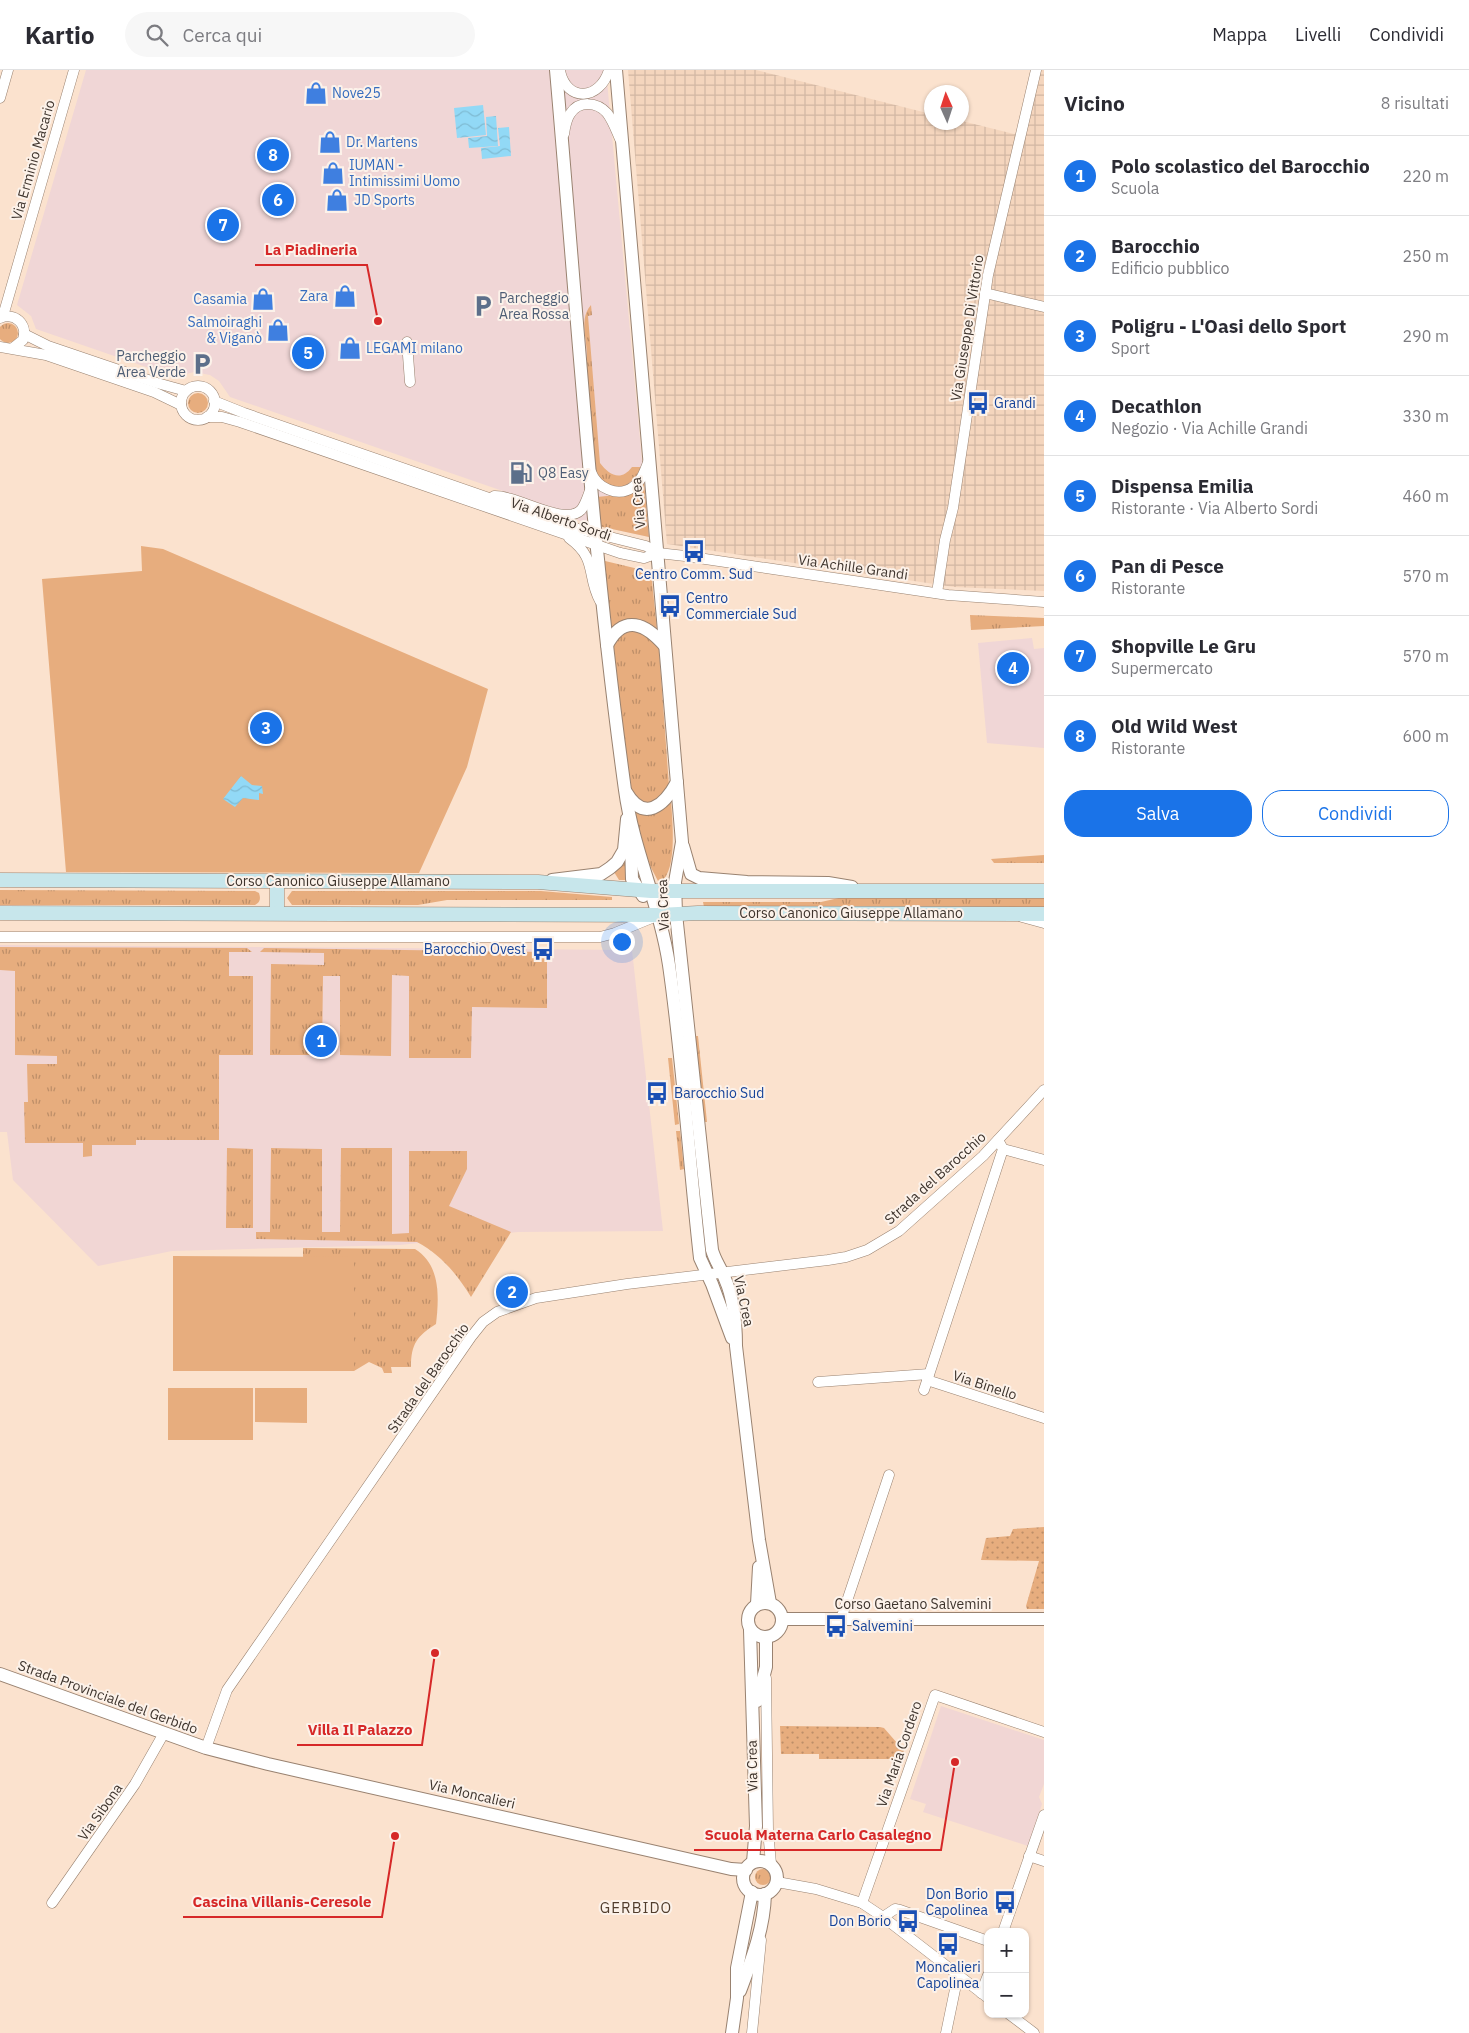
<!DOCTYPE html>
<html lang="it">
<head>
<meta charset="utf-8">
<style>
  body { margin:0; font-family:"IBM Plex Sans",sans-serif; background:#f7f7f7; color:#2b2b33 }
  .controls { position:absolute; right:15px; bottom:15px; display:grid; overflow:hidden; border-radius:10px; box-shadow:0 1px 4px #0004 }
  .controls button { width:45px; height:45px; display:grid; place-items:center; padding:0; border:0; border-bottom:1px solid #e1e1e2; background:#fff; color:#2b2b33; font:25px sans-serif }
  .compass { position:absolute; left:924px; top:15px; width:45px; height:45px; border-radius:50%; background:#fff; box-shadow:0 1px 4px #0004; rotate:357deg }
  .you { position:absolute; left:621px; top:871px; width:18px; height:18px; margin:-12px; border:4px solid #fff; border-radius:50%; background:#1a73e8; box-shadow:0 0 0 8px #1a73e833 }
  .badge { display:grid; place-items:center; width:32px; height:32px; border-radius:50%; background:#1a73e8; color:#fff; font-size:16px; font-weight:700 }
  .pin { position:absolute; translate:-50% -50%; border:2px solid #fff; box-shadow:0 1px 5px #0006 }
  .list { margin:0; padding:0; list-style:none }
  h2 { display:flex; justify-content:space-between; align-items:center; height:65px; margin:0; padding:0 20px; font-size:21px }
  h2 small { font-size:16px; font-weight:400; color:#7c7c81 }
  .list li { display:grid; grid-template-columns:32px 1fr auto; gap:15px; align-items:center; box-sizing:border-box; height:80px; padding:0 20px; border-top:1px solid #e1e1e2 }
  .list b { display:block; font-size:19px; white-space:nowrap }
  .list p { margin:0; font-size:16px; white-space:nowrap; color:#7c7c81 }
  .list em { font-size:16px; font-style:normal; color:#7c7c81 }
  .actions { display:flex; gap:10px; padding:15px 20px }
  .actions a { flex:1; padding:11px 0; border:1px solid #1a73e8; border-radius:20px; text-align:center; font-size:18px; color:#1a73e8 }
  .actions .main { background:#1a73e8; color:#fff }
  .icon { flex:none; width:28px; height:28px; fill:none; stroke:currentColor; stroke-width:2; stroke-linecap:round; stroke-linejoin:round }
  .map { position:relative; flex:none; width:1044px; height:1963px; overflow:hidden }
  header { display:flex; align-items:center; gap:30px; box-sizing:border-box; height:70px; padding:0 25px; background:#fff; border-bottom:1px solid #e1e1e2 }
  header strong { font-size:24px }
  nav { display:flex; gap:28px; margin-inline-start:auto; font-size:18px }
  .search { width:350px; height:45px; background:#f7f7f7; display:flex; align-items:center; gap:12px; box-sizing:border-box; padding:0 18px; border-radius:28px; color:#7c7c81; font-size:19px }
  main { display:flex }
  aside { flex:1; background:#fff }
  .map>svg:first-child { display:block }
  .commercial { fill:#f0d6d6 }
  .industrial { fill:url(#industrial-grid) }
  .education { fill:#f1d6d4 }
  .grass { fill:url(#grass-tufts) }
  .park { fill:url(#park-dots) }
  .pitch { fill:#e7ad7e }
  .water { fill:url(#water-waves) }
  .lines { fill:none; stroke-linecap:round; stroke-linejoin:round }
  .minor-casing { stroke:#998270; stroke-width:11 }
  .tertiary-casing { stroke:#998270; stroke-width:14 }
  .secondary-casing { stroke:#998270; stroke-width:15 }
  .minor { stroke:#fff; stroke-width:10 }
  .tertiary { stroke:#fff; stroke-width:12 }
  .secondary { stroke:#c7e6eb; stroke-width:14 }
  .labels { text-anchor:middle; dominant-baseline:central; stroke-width:4; stroke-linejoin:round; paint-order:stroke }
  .shop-label { font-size:14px; fill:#366cbe; stroke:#fcf2ea; text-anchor:start }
  .street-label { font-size:14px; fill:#3e342d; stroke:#fcf2ea }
  .service-label { font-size:14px; fill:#4e5e75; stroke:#fcf2ea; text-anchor:start }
  .transit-label { font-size:14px; fill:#164399; stroke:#fcf2ea; text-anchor:start }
  .neighbourhood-label { font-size:15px; letter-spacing:1px; fill:#513d2d; stroke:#fcf2ea }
  .leader { fill:none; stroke:#d62828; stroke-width:2 }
  .callout-dot { fill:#d62828; stroke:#fcf2ea; stroke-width:2 }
  .callout-label { font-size:15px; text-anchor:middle; font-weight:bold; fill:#d62828; stroke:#fcf2ea; stroke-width:4; stroke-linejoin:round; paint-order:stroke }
</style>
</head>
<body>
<header>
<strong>Kartio</strong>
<div class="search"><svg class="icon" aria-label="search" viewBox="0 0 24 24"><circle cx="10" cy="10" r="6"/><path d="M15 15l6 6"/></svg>Cerca qui</div>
<nav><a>Mappa</a><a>Livelli</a><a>Condividi</a></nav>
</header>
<main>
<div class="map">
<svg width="1044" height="1963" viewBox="0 0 1044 1963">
  <defs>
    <pattern id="industrial-grid" width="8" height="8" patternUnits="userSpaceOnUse" patternTransform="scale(1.25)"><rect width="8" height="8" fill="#f4d5bd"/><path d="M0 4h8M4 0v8" fill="none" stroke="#d2b7a3"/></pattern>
    <pattern id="grass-tufts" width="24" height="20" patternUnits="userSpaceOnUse" patternTransform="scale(1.25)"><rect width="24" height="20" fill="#e7ad7e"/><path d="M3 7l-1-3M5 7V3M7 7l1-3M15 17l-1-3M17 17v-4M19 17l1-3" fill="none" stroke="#bd8e68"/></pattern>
    <pattern id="park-dots" width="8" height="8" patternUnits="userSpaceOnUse" patternTransform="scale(1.25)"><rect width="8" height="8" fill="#e7ad7e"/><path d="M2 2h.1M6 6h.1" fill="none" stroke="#bd8e68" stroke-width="1.8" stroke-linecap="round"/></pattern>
    <pattern id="water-waves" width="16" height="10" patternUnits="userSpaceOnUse" patternTransform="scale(1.25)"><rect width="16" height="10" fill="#92d9f6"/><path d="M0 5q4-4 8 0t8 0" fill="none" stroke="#7fbbd3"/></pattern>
  </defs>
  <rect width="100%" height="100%" fill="#fbe2ce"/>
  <g class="commercial">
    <polygon points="86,0 606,0 649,467 582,452 558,440 230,327 219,311 210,305 194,302 175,307 36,259 31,246 17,235"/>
    <polygon points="1032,568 1034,579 1044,578 1044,678 987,673 978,573"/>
  </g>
  <polygon class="industrial" points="628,0 756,0 931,44 932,52 962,52 962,51 1022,66 1037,0 1044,0 1044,521 954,517 667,474"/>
  <g class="education">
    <polygon points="0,875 632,880 663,1161 518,1162 400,1175 172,1181 98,1196 13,1110 7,1062 0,1062"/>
    <polygon points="941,1636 1044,1670 1044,1714 1039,1727 1042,1734 1028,1776 923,1742 926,1734 910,1729"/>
  </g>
  <g class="grass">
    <path d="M591 235 592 245 588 246 600 393C609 405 621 412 632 397H642C635 409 623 424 607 415 602 412 597 405 593 401L585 298C592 277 576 252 591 235Z"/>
    <circle cx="8" cy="263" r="10"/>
    <circle cx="198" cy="333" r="10"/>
    <polygon points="644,412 649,467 598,456 596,427 629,424"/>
    <polygon points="601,490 651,502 657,559 643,552 610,563"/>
    <polygon points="970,545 1044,548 1044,556 971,560"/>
    <path d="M635 560 655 572 659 579 669 716 663 729 643 734 632 725 612 582C615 569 622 563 635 560Z"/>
    <path d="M671 730C672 749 678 799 661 812L658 811 646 788 631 735Z"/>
    <polygon points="1044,785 1044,793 994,793 991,789"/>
    <polygon points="626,789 628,810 619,810 614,802"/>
    <path d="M0 820 255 821 259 823C261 829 260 832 255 835H0Z"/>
    <polygon points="292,821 541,821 612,827 612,830 447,830 418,835 292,835 287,828"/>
    <polygon points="843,827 1044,827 1044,837 704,837 703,832 821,832"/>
    <polygon points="0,877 247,878 252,882 229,882 229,906 253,906 253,985 219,985 219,1070 136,1070 136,1075 92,1075 92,1086 83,1087 83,1073 25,1073 24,1032 28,1032 27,994 57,994 57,986 15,985 15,901 0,900"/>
    <polygon points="264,878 547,882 547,938 472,937 471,988 409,988 409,906 392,905 391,986 340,985 340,906 323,906 322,985 270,985 271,894 324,895 324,883 260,882"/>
    <polygon points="693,966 698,966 707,1052 703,1052"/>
    <polygon points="668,988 672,988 679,1054 675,1055"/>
    <polygon points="676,1061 680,1061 684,1099 680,1100"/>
    <polygon points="227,1078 253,1079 253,1158 226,1158"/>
    <path d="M271 1078 322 1079V1162H340L341 1078H392V1164L409 1163V1081H467V1099L449 1136 511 1162 471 1227C457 1204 441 1185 417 1172L256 1169V1162H270Z"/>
    <path d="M303 1178 415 1179C441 1195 439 1228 436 1254 417 1266 411 1274 411 1297H391L392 1303H384L382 1298 369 1292 354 1301V1187H303Z"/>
    <circle cx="763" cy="1807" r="8"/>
  </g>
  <g class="park">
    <polygon points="1044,1457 1044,1539 1027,1539 1026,1536 1039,1491 981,1490 986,1468 1010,1466 1013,1459"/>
    <polygon points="780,1656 880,1657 884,1658 904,1681 903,1689 819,1689 819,1684 781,1684"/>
  </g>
  <g class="pitch">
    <polygon points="141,476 163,479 488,619 467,697 419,803 66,802 42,509 142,501"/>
    <polygon points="173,1186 354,1187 354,1301 173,1301"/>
    <rect x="168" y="1318" width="85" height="52"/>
    <polygon points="255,1318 307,1318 307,1353 255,1352"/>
  </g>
  <g class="water">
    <polygon points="483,35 486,65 457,68 454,38"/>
    <polygon points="496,46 498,76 469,78 468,68 487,66 486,47"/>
    <polygon points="509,57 511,86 482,89 481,78 500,76 498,58"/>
    <polygon points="241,706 252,715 262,716 263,724 259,723 259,730 243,728 235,737 223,729"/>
  </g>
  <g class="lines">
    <defs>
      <g id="minor">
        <path d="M560 1C567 33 600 30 609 0"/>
        <polyline points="0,28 8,0"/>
        <path d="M564 64C565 57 566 50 570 44 579 30 597 32 607 43 613 51 616 60 620 69"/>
        <polyline points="985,223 1044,237"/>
        <polyline points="3,246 74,0"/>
        <path d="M0 248C15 242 28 254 23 270L13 278"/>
        <polyline points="24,264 48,276 157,313 186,321"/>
        <polyline points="407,272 410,312"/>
        <polyline points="0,277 46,285 154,322 181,335"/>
        <circle cx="198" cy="333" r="17"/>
        <polyline points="214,331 244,343 578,459 646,476 658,483"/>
        <polyline points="207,347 222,347 240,352 620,483 644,488 658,483 685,486 948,525 1044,532"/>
        <path d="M591 402C597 418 618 428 633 417 642 411 645 400 649 390"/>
        <path d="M494 426C517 425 564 457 581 440 586 434 588 425 591 418"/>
        <path d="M569 468C598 489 586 505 600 531"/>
        <polyline points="937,523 945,470 953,438 988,205 1036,0"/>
        <polyline points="1022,847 1044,853"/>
        <polyline points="0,867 600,867 615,863 659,845 675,820"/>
        <polyline points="1003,1079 1044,1090"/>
        <polyline points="927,1310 1044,1348"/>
        <polyline points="818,1312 929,1304"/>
        <polyline points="924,1320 1003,1079 998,1070"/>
        <polyline points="841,1549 889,1405"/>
        <polyline points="766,1608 768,1760 771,1794"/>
        <polyline points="206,1678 227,1620 471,1267 483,1252 497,1242 536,1228 627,1214 828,1190 846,1187 867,1180 899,1161 983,1086 1044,1020"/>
        <polyline points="1029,1786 1044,1791"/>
        <polyline points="777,1812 816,1819 862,1833 883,1847 988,1928"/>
        <polyline points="52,1833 135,1714 164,1663"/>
        <polyline points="862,1833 935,1625 1044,1662"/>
        <polyline points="883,1847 895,1839 900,1840 988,1871"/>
        <polyline points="1003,1862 1044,1745"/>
        <polyline points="981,1923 988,1905"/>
        <polyline points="1009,1944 1034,1963"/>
        <polyline points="752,1963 761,1870"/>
        <polyline points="946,1963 958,1905"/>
      </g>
      <g id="tertiary">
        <path d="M556 0C577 240 592 481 625 720 633 780 660 835 669 895 683 992 689 1091 700 1188L712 1214 732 1268"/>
        <path d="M616 0 682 772 675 812 676 844 712 1180C715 1191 721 1198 725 1209 734 1229 736 1254 736 1276L759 1470 770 1533"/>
        <path d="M607 575C624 543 646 554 665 576"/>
        <path d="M626 722C644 753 664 736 677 712"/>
        <polyline points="631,772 632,809 643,826"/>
        <polyline points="683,776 691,804 699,808 747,812 828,813 852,817"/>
        <polyline points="552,810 601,804 610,798 617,792 624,780 627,749"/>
        <circle cx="765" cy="1550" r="17"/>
        <polyline points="757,1534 759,1497"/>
        <polyline points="782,1549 1044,1549"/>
        <polyline points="750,1560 756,1756 753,1792"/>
        <polyline points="0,1604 206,1678 268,1694 731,1799 746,1800"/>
        <polyline points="757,1631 766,1597 766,1567"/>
        <circle cx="760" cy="1808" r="17"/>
        <path d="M740 1921C752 1889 764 1859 765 1824"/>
        <polyline points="732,1963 737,1928 737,1898 752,1822"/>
      </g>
      <g id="secondary">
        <polyline points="0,810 538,812 651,821 1044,821"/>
        <polyline points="277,811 277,843"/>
        <polyline points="0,843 659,845 698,843 1044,844"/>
      </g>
    </defs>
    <use href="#minor" class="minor-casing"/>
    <use href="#tertiary" class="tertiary-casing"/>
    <use href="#secondary" class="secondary-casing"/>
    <use href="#minor" class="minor"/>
    <use href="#tertiary" class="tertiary"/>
    <use href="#secondary" class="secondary"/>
  </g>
  <defs>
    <symbol id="shop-bare" viewBox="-9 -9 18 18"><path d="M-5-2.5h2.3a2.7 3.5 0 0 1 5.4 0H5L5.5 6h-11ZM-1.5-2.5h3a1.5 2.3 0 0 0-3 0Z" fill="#3f7fe0" stroke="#fcf2ea" stroke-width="2.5" paint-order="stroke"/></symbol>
    <symbol id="parking-bare" viewBox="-9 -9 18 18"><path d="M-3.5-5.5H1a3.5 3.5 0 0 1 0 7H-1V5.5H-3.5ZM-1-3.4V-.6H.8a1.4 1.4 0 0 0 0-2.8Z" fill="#5c6f8a" stroke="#fcf2ea" stroke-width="2.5" paint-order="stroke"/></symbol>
    <symbol id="bus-bare" viewBox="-9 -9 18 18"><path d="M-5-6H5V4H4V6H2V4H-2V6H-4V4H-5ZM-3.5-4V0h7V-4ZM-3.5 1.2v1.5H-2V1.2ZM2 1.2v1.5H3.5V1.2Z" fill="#1a4fb4" stroke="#fcf2ea" stroke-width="2.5" paint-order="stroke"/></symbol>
    <symbol id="fuel-bare" viewBox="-9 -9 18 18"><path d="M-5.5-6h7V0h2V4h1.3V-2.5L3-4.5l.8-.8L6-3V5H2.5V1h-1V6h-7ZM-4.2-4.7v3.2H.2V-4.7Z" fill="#5c6f8a" stroke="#fcf2ea" stroke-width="2.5" paint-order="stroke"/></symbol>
  </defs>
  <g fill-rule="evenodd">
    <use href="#shop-bare" x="300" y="7" width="32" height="32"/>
    <use href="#shop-bare" x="314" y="56" width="32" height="32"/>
    <use href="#shop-bare" x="317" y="87" width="32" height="32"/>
    <use href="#shop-bare" x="321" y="114" width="32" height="32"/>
    <use href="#shop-bare" x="329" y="210" width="32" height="32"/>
    <use href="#shop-bare" x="247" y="213" width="32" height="32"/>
    <use href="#parking-bare" x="467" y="220" width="32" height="32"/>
    <use href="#shop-bare" x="262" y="244" width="32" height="32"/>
    <use href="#shop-bare" x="334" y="262" width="32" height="32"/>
    <use href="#parking-bare" x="186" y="278" width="32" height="32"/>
    <use href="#bus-bare" x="962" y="317" width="32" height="32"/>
    <use href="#fuel-bare" x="505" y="387" width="32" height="32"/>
    <use href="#bus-bare" x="678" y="465" width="32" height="32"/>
    <use href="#bus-bare" x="654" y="520" width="32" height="32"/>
    <use href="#bus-bare" x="527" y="863" width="32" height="32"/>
    <use href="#bus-bare" x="641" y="1007" width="32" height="32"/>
    <use href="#bus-bare" x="820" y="1540" width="32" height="32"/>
    <use href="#bus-bare" x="989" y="1816" width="32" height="32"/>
    <use href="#bus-bare" x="892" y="1835" width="32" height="32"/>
    <use href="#bus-bare" x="932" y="1858" width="32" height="32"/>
  </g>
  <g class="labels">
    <g class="shop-label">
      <text x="332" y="23">Nove25</text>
      <text x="346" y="72">Dr. Martens</text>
      <text x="349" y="95">IUMAN -<tspan x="349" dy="16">Intimissimi Uomo</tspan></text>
      <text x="354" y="130">JD Sports</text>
      <text x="328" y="226" text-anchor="end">Zara</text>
      <text x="247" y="229" text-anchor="end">Casamia</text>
      <text x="262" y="252" text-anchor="end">Salmoiraghi<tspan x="262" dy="16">&amp; Viganò</tspan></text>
      <text x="366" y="278">LEGAMI milano</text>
    </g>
    <g class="street-label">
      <text transform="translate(33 90) rotate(-74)">Via Erminio Macario</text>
      <text transform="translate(967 258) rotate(-81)">Via Giuseppe Di Vittorio</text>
      <text transform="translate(638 433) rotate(-95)">Via Crea</text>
      <text transform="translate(561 449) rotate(19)">Via Alberto Sordi</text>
      <text transform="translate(853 497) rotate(8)">Via Achille Grandi</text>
      <text x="338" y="811">Corso Canonico Giuseppe Allamano</text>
      <text transform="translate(663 835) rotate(-92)">Via Crea</text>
      <text x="851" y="843">Corso Canonico Giuseppe Allamano</text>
      <text transform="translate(935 1108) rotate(-42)">Strada del Barocchio</text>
      <text transform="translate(744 1231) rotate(78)">Via Crea</text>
      <text transform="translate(428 1308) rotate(-55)">Strada del Barocchio</text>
      <text transform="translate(985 1315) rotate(18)">Via Binello</text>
      <text x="913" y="1534">Corso Gaetano Salvemini</text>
      <text transform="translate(108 1627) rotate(20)">Strada Provinciale del Gerbido</text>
      <text transform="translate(899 1684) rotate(-71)">Via Maria Cordero</text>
      <text transform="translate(752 1696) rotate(-91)">Via Crea</text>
      <text transform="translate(472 1724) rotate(13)">Via Moncalieri</text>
      <text transform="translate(100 1742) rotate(-55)">Via Sibona</text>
    </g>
    <g class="service-label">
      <text x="499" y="228">Parcheggio<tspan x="499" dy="16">Area Rossa</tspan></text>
      <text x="186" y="286" text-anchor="end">Parcheggio<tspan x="186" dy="16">Area Verde</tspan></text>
      <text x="538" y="403">Q8 Easy</text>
    </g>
    <g class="transit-label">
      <text x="994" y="333">Grandi</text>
      <text x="694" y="504" text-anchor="middle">Centro Comm. Sud</text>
      <text x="686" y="528">Centro<tspan x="686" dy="16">Commerciale Sud</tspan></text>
      <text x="526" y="879" text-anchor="end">Barocchio Ovest</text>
      <text x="674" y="1023">Barocchio Sud</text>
      <text x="852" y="1556">Salvemini</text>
      <text x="988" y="1824" text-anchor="end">Don Borio<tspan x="988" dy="16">Capolinea</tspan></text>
      <text x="891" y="1851" text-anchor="end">Don Borio</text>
      <text x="948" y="1897" text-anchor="middle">Moncalieri<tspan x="948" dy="16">Capolinea</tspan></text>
    </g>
    <g class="neighbourhood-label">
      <text x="636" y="1837">GERBIDO</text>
    </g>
  </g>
  <path class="leader" d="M378 251L367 195H255M435 1583L422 1675H297M955 1692L941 1780H694M395 1766L382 1847H183"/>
  <g class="callout-dot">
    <circle cx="378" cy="251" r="5"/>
    <circle cx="435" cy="1583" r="5"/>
    <circle cx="955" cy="1692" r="5"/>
    <circle cx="395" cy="1766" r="5"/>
  </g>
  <g class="callout-label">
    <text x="311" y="185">La Piadineria</text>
    <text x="360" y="1665">Villa Il Palazzo</text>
    <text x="818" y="1770">Scuola Materna Carlo Casalegno</text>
    <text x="282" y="1837">Cascina Villanis-Ceresole</text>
  </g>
</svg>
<div class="controls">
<button>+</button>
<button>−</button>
</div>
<svg class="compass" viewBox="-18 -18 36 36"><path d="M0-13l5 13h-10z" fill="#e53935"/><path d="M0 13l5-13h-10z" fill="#7c7c81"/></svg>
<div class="you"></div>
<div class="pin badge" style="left:321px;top:971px">1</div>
<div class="pin badge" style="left:512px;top:1222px">2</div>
<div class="pin badge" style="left:266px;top:658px">3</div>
<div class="pin badge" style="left:1013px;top:598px">4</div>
<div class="pin badge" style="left:308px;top:283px">5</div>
<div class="pin badge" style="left:278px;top:130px">6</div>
<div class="pin badge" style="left:223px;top:155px">7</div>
<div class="pin badge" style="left:273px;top:85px">8</div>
</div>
<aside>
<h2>Vicino<small>8 risultati</small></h2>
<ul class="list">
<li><span class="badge">1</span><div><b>Polo scolastico del Barocchio</b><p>Scuola</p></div><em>220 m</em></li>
<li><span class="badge">2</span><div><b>Barocchio</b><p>Edificio pubblico</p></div><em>250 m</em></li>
<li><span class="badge">3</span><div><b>Poligru - L'Oasi dello Sport</b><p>Sport</p></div><em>290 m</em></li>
<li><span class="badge">4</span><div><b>Decathlon</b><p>Negozio · Via Achille Grandi</p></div><em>330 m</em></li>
<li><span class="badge">5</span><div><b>Dispensa Emilia</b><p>Ristorante · Via Alberto Sordi</p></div><em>460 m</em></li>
<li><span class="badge">6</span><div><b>Pan di Pesce</b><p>Ristorante</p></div><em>570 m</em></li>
<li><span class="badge">7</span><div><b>Shopville Le Gru</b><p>Supermercato</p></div><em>570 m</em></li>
<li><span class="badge">8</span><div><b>Old Wild West</b><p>Ristorante</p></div><em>600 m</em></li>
</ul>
<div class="actions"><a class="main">Salva</a><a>Condividi</a></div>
</aside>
</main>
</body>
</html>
